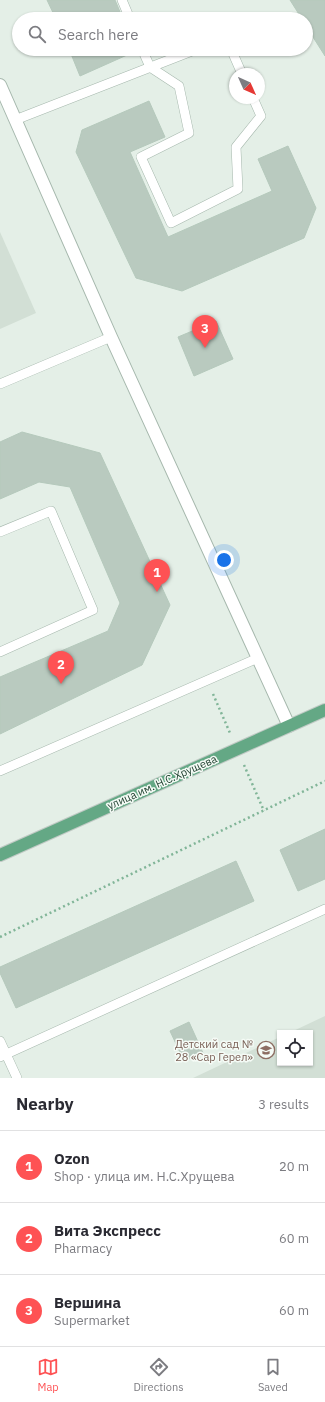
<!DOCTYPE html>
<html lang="en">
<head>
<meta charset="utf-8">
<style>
  body { margin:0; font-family:"IBM Plex Sans",sans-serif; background:#f7f7f7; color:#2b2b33 }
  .controls { position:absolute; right:12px; bottom:12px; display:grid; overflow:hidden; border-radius:0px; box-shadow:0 1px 3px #0004 }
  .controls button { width:36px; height:36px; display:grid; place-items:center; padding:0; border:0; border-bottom:1px solid #e1e1e2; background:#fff; color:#2b2b33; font:20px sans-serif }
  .compass { position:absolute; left:229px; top:68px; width:36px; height:36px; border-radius:50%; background:#fff; box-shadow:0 1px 3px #0004; rotate:135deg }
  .you { position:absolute; left:224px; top:560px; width:14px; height:14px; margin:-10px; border:3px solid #fff; border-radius:50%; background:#1a73e8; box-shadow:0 0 0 6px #1a73e833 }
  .badge { display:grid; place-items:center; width:26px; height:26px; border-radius:50%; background:#fe5254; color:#fff; font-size:13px; font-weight:700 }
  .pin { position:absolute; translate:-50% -33px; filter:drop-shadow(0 1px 2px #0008) }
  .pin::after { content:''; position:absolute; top:21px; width:14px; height:12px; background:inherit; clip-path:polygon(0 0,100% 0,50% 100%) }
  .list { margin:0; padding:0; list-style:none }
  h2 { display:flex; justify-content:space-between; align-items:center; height:52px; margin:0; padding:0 16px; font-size:17px }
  h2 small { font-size:13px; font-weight:400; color:#7c7c81 }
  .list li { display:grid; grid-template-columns:26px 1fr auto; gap:12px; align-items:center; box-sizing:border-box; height:72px; padding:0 16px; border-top:1px solid #e1e1e2 }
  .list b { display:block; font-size:15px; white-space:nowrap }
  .list p { margin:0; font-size:13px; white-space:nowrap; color:#7c7c81 }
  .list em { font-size:13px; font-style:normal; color:#7c7c81 }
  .icon { flex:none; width:22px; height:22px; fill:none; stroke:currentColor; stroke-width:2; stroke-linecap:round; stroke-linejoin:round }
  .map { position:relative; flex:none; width:325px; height:1078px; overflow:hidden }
  .search { position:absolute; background:#fff; box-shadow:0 1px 3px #0004; left:12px; right:12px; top:12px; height:44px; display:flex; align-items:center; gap:10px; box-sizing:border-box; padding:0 14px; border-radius:22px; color:#7c7c81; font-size:15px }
  .sheet { height:268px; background:#fff }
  nav { display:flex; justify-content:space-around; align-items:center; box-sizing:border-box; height:56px; border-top:1px solid #e1e1e2; background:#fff; font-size:11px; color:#7c7c81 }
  nav a { display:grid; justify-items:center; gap:2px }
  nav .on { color:#fe5254 }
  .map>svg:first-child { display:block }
  .built { fill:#d2dfd5 }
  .building { fill:#b9cabf; stroke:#b5c9bc }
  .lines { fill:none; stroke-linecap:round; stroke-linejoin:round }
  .service-casing { stroke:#a6b8ad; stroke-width:10 }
  .minor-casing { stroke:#a6b8ad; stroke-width:14 }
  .primary-casing { stroke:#c1cac5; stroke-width:14 }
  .path { stroke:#81b598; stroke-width:2.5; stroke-dasharray:2 3; stroke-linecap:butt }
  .service { stroke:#fff; stroke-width:9 }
  .minor { stroke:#fff; stroke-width:12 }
  .primary { stroke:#64a885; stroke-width:12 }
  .labels { text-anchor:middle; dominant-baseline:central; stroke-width:3; stroke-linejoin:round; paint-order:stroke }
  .street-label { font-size:11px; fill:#214231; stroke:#f5fbf6 }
  .education-label { font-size:11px; fill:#785e54; stroke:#f5fbf6; text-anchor:end }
</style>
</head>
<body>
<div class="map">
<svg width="325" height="1078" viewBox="0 0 325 1078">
  <rect width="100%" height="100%" fill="#e4efe7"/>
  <g class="built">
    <polygon points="0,232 36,313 0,329"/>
    <polygon points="325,1016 325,1078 193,1078 280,1037 280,1063 310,1063 310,1033 289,1033"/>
  </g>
  <g class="building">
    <polygon points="47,0 115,0 123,19 56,19"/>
    <polygon points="290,0 325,0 325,56 306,26 306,19 302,19"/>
    <polygon points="69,49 136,49 136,51 80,76"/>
    <polygon points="149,101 165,137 130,152 168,237 272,191 258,159 288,146 316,208 304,238 182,291 136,278 76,152 82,130"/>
    <polygon points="216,321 233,359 194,376 178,337"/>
    <polygon points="22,432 100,453 170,605 142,665 0,734 0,677 108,631 120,603 70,487 39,482 0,499 0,442"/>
    <polygon points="325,829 325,879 298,891 280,850"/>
    <polygon points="236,861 254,901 16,1008 0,973 0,967"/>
    <polygon points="189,1022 203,1053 184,1061 170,1031"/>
  </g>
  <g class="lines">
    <defs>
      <g id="service">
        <polyline points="122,0 130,19"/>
        <polyline points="142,49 150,67 179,86 189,133 141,157 171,223 238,189 236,147 261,116 253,98"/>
        <polyline points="231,49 242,74"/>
        <polyline points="15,120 197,49"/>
        <polyline points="0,384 111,337"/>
        <polyline points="0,532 51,511 93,610 0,652"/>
        <polyline points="0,771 258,658"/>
        <polyline points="0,1041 17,1078"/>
        <polyline points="0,1057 325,909"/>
      </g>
      <polyline id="minor" points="0,85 111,337 289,726"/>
      <polyline id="primary" points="0,855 325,710"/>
    </defs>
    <use href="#service" class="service-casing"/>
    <use href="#minor" class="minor-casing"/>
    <use href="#primary" class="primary-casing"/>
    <g class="path">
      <polyline points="213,694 230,733"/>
      <polyline points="244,765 264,811"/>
      <polyline points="0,937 325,781"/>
    </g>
    <use href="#service" class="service"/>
    <use href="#minor" class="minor"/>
    <use href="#primary" class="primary"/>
  </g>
  <defs>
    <symbol id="school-ring" viewBox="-11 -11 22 22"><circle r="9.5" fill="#f5fbf6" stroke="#8d6e63" stroke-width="1.5"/><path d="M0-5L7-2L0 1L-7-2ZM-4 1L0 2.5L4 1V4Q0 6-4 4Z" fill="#8d6e63"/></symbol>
  </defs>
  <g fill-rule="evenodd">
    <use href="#school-ring" x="256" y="1040" width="20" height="20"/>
  </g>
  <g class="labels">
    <g class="street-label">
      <text transform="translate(162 782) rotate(-24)">улица им. Н.С.Хрущева</text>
    </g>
    <g class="education-label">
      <text x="253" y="1044">Детский сад №<tspan x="253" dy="13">28 «Сар Герел»</tspan></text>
    </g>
  </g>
</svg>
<div class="controls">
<button><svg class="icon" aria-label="locate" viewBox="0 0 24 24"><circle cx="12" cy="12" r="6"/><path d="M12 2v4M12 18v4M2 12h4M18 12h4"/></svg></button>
</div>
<svg class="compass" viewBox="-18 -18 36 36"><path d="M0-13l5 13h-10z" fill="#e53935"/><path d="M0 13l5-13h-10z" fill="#7c7c81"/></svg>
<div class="you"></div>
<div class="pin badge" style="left:157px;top:592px">1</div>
<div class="pin badge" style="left:61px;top:684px">2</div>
<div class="pin badge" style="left:205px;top:348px">3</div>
<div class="search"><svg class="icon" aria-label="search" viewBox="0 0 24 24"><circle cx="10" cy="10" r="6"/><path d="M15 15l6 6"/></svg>Search here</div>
</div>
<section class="sheet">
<h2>Nearby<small>3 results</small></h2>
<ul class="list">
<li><span class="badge">1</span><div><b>Ozon</b><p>Shop · улица им. Н.С.Хрущева</p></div><em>20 m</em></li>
<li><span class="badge">2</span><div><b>Вита Экспресс</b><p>Pharmacy</p></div><em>60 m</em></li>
<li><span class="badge">3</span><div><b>Вершина</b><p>Supermarket</p></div><em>60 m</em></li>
</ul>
</section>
<nav>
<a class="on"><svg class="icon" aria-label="map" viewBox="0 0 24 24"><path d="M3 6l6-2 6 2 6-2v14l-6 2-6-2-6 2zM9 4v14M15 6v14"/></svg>Map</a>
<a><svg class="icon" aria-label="directions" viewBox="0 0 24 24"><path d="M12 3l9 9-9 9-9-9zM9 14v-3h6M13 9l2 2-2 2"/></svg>Directions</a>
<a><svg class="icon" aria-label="saved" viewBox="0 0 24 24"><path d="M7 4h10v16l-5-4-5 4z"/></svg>Saved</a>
</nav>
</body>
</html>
